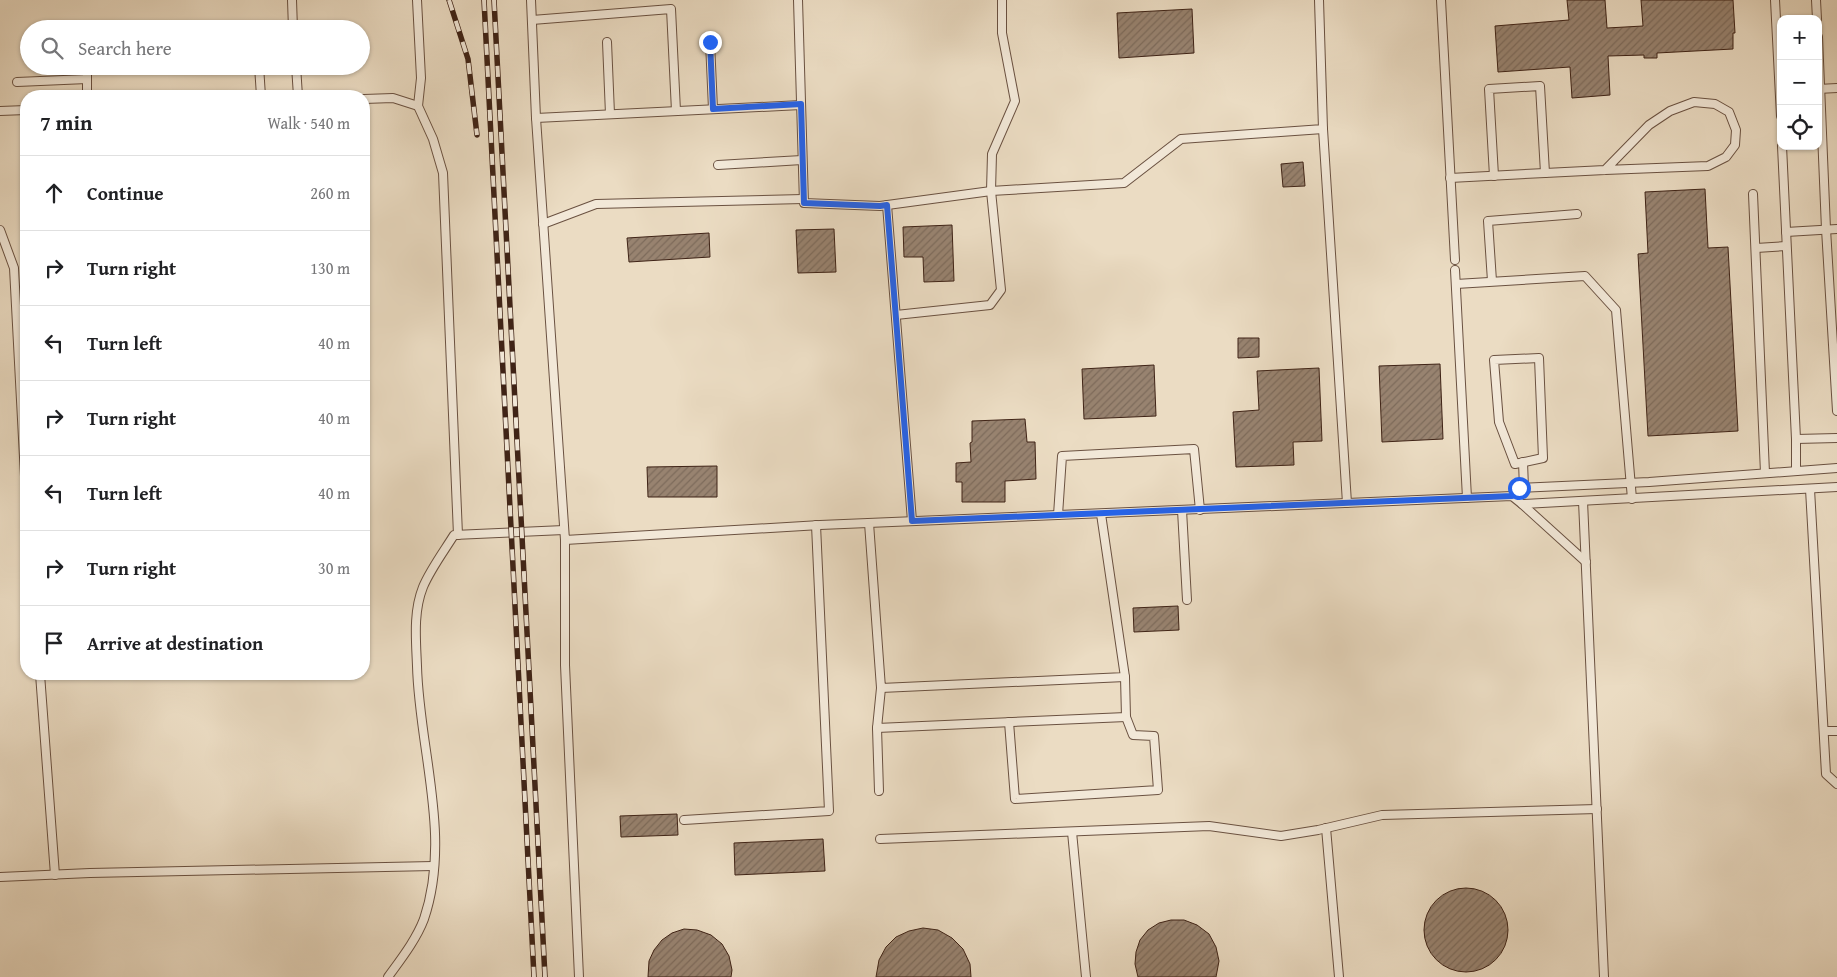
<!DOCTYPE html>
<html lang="en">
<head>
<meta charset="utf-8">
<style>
  body { margin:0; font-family:"Gentium Book Plus",serif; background:#f2f2f2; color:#202124 }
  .controls { position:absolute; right:15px; top:15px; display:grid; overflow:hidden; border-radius:10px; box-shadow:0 1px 4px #0004 }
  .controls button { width:45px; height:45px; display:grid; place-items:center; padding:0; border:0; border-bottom:1px solid #e0e0e0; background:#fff; color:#202124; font:25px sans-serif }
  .stop { position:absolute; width:15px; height:15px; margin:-11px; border:4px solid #2563eb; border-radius:50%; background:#fff }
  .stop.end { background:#2563eb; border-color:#fff; box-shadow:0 1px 5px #0008 }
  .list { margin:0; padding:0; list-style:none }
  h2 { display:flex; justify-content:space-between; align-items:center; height:65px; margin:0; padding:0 20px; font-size:21px }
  h2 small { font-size:16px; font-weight:400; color:#757577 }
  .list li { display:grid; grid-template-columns:32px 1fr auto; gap:15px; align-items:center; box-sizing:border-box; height:75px; padding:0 20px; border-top:1px solid #e0e0e0 }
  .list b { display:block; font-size:19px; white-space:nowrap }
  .list em { font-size:16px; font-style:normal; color:#757577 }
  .icon { flex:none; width:28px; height:28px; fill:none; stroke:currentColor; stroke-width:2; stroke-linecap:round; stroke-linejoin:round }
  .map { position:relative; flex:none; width:1837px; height:977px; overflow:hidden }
  .search { position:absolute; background:#fff; box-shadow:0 1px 4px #0004; left:20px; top:20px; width:350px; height:55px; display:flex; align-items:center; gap:12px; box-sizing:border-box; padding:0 18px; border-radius:28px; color:#757577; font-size:19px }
  .panel { position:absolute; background:#fff; box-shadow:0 1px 4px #0004; left:20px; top:90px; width:350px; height:590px; border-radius:20px }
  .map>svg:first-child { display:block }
  .building { fill:url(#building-hatch); stroke:#3f2316 }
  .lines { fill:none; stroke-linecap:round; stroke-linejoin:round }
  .service-casing { stroke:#6a5141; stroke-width:10 }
  .service { stroke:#f2e8d8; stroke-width:8 }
  .rail-casing { stroke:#3f2316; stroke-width:5.5 }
  .rail { stroke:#f2e8d8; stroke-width:4; stroke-dasharray:11; stroke-linecap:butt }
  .route { stroke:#2563eb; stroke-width:6 }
</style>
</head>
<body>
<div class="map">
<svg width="1837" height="977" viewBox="0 0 1837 977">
  <defs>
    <pattern id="building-hatch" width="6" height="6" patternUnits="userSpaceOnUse" patternTransform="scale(1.25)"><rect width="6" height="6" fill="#988370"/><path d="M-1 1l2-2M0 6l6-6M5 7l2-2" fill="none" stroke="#7d6b5b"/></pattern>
  </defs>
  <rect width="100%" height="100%" fill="#ebdcc3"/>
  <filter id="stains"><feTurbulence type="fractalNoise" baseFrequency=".004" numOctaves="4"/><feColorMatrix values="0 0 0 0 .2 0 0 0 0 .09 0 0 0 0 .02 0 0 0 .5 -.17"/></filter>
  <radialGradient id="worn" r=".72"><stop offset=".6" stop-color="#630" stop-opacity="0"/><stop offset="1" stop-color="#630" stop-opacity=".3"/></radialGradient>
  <g class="building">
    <polygon points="1567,0 1605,0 1607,28 1643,26 1641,0 1733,0 1735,33 1733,33 1733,49 1657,53 1657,58 1644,58 1644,55 1608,56 1610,95 1572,98 1570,67 1498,72 1495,26 1569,20"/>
    <polygon points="1192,9 1194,53 1119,58 1117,13"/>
    <polygon points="1303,162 1305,186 1283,187 1281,164"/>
    <polygon points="1705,189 1708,248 1728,247 1738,431 1648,436 1638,254 1648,253 1645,192"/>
    <polygon points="952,225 954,281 924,282 923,257 904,257 903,227"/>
    <polygon points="834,229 836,272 798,273 796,230"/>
    <polygon points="709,233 710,257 629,262 627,238"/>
    <polygon points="1238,338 1259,338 1259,357 1238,358"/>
    <polygon points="1440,364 1443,439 1382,442 1379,366"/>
    <polygon points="1154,365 1156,416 1084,419 1082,369"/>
    <polygon points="1319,368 1322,441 1293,442 1294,465 1236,467 1233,412 1259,410 1257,371"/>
    <polygon points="1025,419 1027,442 1035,442 1036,479 1005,481 1005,502 962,502 962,482 956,482 956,463 971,462 970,443 972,442 972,421"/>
    <polygon points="717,466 717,497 648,497 647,467"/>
    <polygon points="1178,606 1179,630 1134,632 1133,608"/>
    <polygon points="677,814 678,835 621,837 620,816"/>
    <polygon points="823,839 825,871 735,875 734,843"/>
    <circle cx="1466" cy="930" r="42"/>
    <polygon points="1171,920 1184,920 1197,925 1209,934 1216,947 1219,961 1216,977 1138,977 1135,964 1136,952 1140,940 1148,930 1159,923"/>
    <polygon points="923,928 938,930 952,938 963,949 970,964 971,977 876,977 879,960 886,947 896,937 909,931"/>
    <polygon points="684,929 697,930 711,935 722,944 729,956 732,970 731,977 648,977 649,961 654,950 662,940 672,933"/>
  </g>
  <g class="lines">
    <defs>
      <g id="service">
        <polyline points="292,0 293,29"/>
        <polyline points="417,0 421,78 418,106 433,139 443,173 458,535"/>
        <polyline points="531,0 536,118 565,540 820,525 1512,496 1522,504 1837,487"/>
        <polyline points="798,0 804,203 880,206 991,191 1124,183 1181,139 1323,129 1319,0"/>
        <polyline points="1441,0 1455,260"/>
        <polyline points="1775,0 1781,116"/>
        <polyline points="1816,0 1817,19"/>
        <polyline points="532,20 671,9 676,111"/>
        <polyline points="1818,37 1826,229 1837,411"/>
        <polyline points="607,42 610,114"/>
        <polyline points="710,42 713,109"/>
        <polyline points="259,66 261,96"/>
        <polyline points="296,66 298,96"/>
        <polyline points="17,82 87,79"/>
        <polyline points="1818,89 1837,88"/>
        <polyline points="87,96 87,66"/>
        <polyline points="364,99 393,98 418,106"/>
        <polyline points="0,111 26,110"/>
        <polyline points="536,118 801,105"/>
        <polyline points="1323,129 1347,503"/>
        <polyline points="1782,146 1796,439 1796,471"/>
        <polyline points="718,165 802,160"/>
        <polyline points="1494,176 1489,89 1540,86 1545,173"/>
        <polyline points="1450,178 1545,173 1605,170 1708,166 1726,157 1735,145 1736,130 1729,112 1715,104 1694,102 1670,111 1649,125 1605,170"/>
        <polyline points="1753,194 1765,473"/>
        <polyline points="887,205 912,521"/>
        <polyline points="543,224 596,204 803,199"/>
        <polyline points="0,230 14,268 26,495"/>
        <polyline points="1786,232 1837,229"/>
        <polyline points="1756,248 1786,246"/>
        <polyline points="1455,270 1467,498"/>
        <polyline points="1492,281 1488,221 1577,214"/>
        <polyline points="1456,284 1585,276 1616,310 1632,499"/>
        <polyline points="896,315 990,305 1001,290 991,191 992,154 1015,101 1002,33 1002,0"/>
        <polygon points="1539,358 1543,458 1515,464 1499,422 1494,360"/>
        <polyline points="1796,439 1837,438"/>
        <polyline points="1523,462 1524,488"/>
        <polyline points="1810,489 1826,774 1837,784"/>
        <polyline points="1512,496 1519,488 1649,482 1837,468"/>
        <polyline points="1583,501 1604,977"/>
        <polyline points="1522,504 1586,562"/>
        <polyline points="1182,510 1187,600"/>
        <polyline points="1058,515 1062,456 1194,449 1200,510"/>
        <polyline points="869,523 881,688 1125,677 1101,514"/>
        <polyline points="565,540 565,665 579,977"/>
        <polyline points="40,674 55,875"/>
        <polyline points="881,688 877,728 1126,717 1125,677"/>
        <polyline points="1009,722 1015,799 1158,790 1154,736 1133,735 1126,717"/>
        <polyline points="877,728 879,791"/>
        <polyline points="1824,731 1837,731"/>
        <polyline points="684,820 829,811 816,525"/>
        <polyline points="1326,828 1339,977"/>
        <polyline points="1072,832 1086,977"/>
        <polyline points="880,839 1209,826 1281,836 1318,830 1382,815 1597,809"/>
        <polyline points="0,877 90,873 433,866"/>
        <path d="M388 977C401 959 416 940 424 919 452 837 419 749 417 666 416 640 413 612 423 587 430 570 444 551 454 535L564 530"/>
      </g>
    </defs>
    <use href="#service" class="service-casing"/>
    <use href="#service" class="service"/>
    <defs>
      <g id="rail">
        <polyline points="449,0 468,59 477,135"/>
        <polyline points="484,0 534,977"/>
        <polyline points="494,0 545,977"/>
      </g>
    </defs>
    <use href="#rail" class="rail-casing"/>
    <use href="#rail" class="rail"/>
  </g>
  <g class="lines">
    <polyline class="route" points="710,42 713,109 801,104 804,203 880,206 887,205 912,521 1512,496 1519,488"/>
  </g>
  <rect width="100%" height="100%" filter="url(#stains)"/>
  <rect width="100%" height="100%" fill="url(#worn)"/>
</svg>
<div class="controls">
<button>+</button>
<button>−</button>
<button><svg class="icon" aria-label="locate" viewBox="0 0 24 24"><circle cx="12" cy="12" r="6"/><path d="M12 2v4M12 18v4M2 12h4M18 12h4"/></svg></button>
</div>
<div class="stop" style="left:1519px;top:488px"></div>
<div class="stop end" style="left:710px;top:42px"></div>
<div class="search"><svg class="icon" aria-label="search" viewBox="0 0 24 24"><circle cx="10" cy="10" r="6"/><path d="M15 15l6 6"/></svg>Search here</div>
<section class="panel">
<h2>7 min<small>Walk · 540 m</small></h2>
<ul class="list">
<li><svg class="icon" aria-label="ahead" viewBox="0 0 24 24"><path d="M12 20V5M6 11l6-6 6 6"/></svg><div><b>Continue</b></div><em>260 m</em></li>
<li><svg class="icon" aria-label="right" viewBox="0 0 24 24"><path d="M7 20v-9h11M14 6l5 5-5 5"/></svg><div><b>Turn right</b></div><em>130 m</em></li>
<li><svg class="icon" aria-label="left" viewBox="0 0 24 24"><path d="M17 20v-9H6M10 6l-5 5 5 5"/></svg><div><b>Turn left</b></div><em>40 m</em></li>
<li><svg class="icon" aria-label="right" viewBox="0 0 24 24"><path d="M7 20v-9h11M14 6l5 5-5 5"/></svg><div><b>Turn right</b></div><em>40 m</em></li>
<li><svg class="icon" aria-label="left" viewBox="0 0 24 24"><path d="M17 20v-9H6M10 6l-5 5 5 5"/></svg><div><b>Turn left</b></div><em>40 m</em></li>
<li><svg class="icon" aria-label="right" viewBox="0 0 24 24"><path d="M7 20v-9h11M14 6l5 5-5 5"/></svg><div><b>Turn right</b></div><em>30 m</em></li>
<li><svg class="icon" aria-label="arrive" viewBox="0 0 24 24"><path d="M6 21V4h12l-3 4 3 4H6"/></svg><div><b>Arrive at destination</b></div></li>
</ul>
</section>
</div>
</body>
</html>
